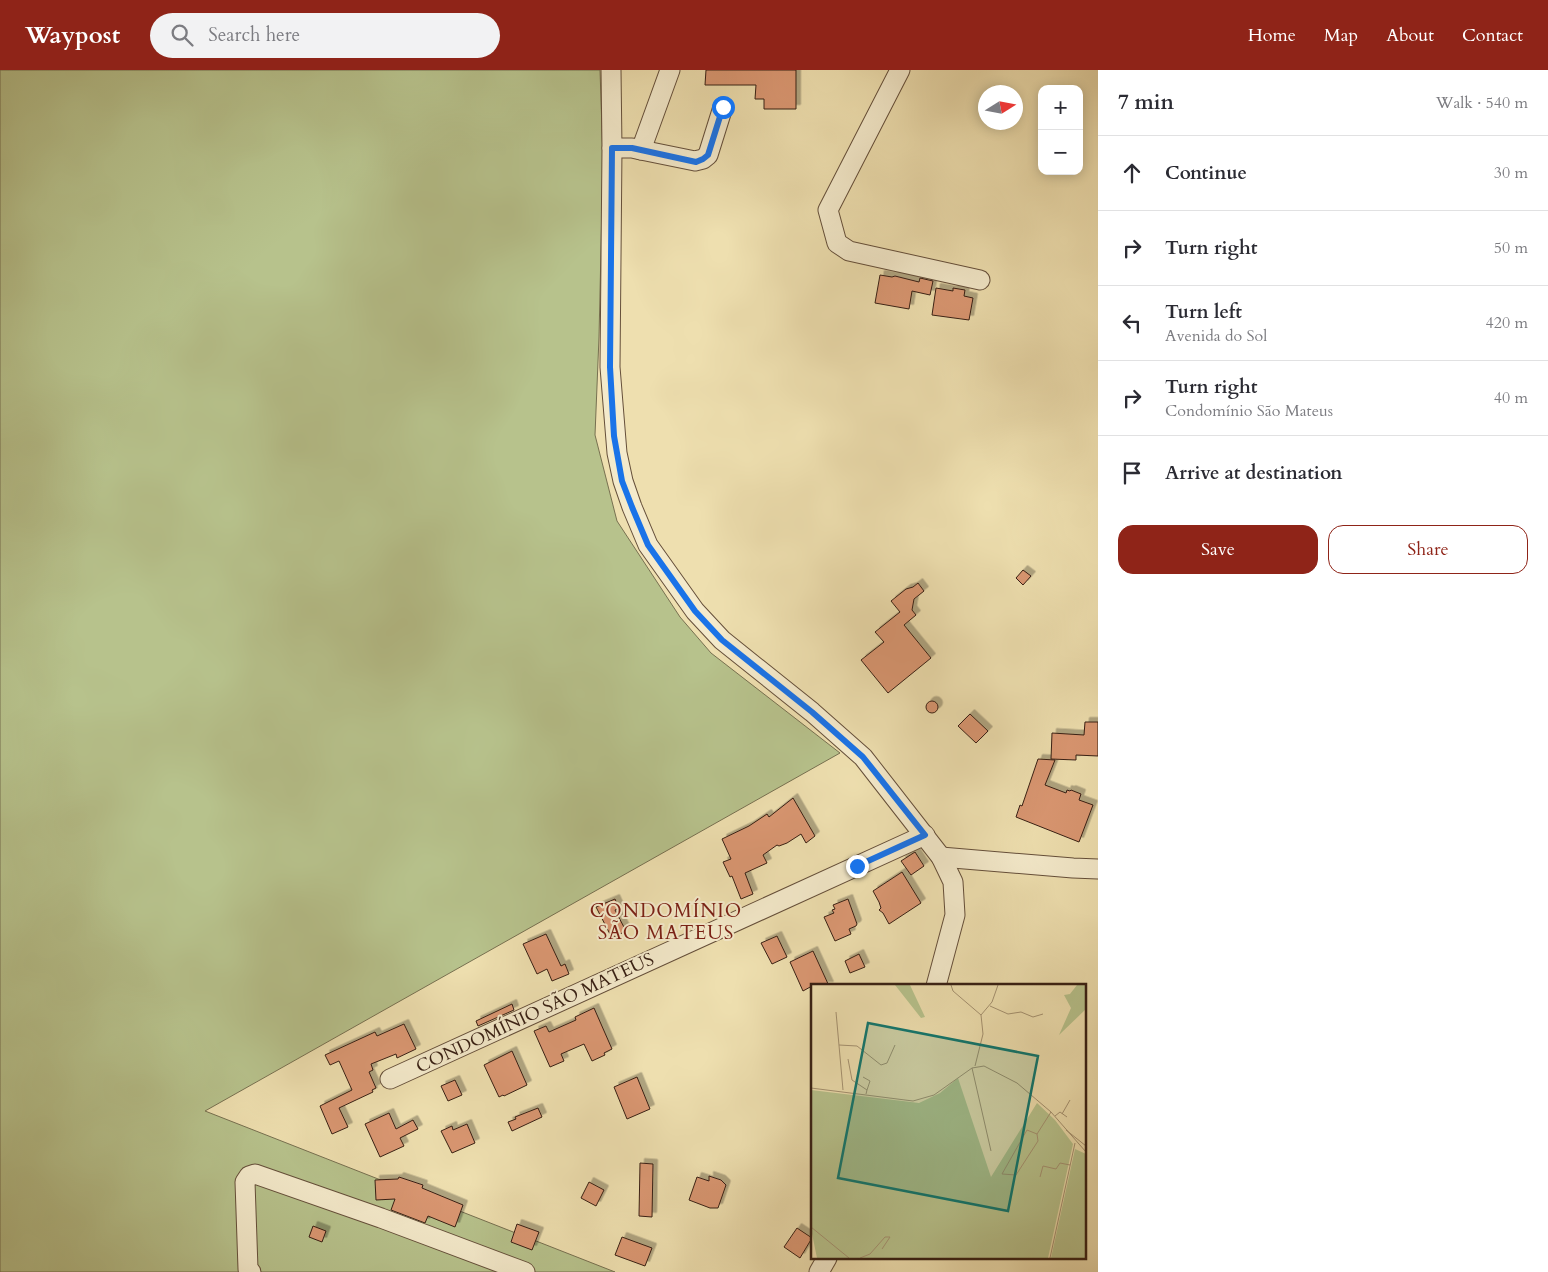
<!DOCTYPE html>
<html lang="en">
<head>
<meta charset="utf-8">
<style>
  body { margin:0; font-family:Cardo,serif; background:#f2f2f3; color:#2b2b33 }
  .controls { position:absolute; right:15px; top:15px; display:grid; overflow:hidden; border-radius:10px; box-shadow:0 2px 12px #0003 }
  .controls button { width:45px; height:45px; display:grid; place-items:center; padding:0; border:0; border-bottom:1px solid #e1e1e2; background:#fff; color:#2b2b33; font:25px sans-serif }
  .compass { position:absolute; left:978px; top:15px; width:45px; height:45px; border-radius:50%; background:#fff; box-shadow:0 2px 12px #0003; rotate:79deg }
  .stop { position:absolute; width:15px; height:15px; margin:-11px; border:4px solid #1a73e8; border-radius:50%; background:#fff }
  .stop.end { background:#1a73e8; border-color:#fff; box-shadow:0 1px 5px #0008 }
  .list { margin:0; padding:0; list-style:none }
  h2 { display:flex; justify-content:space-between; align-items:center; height:65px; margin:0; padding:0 20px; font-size:21px }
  h2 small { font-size:16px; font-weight:400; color:#7c7c81 }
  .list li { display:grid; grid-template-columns:32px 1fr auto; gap:15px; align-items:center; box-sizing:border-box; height:75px; padding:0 20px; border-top:1px solid #e1e1e2 }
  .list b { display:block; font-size:19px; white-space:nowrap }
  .list p { margin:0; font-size:16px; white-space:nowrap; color:#7c7c81 }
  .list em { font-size:16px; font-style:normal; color:#7c7c81 }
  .actions { display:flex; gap:10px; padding:15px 20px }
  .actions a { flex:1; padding:11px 0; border:1px solid #8f2418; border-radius:15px; text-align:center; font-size:18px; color:#8f2418 }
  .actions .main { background:#8f2418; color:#fff }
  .icon { flex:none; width:28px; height:28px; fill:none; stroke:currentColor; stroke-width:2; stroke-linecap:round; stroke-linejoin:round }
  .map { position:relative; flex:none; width:1098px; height:1202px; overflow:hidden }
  header { display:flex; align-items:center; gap:30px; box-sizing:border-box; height:70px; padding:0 25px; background:#8f2418; color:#fff }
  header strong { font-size:24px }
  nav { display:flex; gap:28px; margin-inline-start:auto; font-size:18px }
  .search { width:350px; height:45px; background:#f2f2f3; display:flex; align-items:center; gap:12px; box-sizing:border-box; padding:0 18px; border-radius:28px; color:#7c7c81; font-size:19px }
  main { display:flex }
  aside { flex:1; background:#fff }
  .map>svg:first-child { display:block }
  .green { fill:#b7c28c; stroke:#777050 }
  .building { fill:#da9772; stroke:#371f13; filter:url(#shadow) }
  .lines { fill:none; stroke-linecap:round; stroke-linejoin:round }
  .minor-casing { stroke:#654f3a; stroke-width:21 }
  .minor { stroke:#f4eacb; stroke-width:19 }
  .route { stroke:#1a73e8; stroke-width:6 }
  .labels { text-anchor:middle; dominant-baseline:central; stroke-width:4; stroke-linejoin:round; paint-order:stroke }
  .street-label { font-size:18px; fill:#371f13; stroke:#f4eacb }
  .neighbourhood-label { font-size:19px; letter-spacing:1px; fill:#7a1f14; stroke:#f4eacb }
  .inset-road { fill:none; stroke:#a59271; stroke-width:1 }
  .view { fill:#0f766e; fill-opacity:0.15; stroke:#0f766e; stroke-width:2.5 }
  .inset-edge { fill:none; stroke:#371f13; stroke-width:2.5 }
</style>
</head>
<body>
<header>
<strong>Waypost</strong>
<div class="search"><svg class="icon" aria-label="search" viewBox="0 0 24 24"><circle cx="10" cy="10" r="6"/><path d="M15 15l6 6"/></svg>Search here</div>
<nav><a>Home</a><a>Map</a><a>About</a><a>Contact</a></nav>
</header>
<main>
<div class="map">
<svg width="1098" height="1202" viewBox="0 0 1098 1202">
  <defs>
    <filter id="shadow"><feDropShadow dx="4.5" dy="-4.5" stdDeviation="0" flood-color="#0004"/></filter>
  </defs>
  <rect width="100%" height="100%" fill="#eedfaf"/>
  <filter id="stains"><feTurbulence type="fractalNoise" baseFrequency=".004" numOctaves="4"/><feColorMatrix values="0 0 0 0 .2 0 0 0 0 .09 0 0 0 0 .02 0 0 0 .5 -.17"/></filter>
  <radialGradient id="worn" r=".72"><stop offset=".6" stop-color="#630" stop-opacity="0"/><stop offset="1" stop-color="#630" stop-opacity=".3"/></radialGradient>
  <polygon class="green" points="0,0 600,0 603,91 599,267 595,365 617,451 680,547 711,583 840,683 205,1041 615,1202 0,1202"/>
  <g class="building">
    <polygon points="706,0 796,0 796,39 764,39 764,29 755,29 756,15 705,15"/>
    <polygon points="880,205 892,207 895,206 919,212 920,208 933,211 930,225 912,221 909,239 875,233"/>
    <polygon points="936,218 953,221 953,218 965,220 964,226 973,228 969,250 932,245"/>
    <polygon points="1023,500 1031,506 1023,515 1016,508"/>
    <polygon points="918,513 924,521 914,529 912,540 916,545 904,555 931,588 888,623 861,590 884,572 875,562 900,542 891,531 906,519 913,517"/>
    <circle cx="932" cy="637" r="6"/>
    <polygon points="970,644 988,661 976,673 958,656"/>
    <polygon points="1085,652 1098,652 1098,686 1076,685 1076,690 1051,689 1052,663 1084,665"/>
    <polygon points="1038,689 1055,690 1045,715 1066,723 1067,720 1070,721 1071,720 1081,724 1079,730 1093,735 1079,772 1016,747 1020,735 1022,736"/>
    <polygon points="793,728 815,766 806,773 801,764 787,773 779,776 777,775 763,785 767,793 745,803 753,824 741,829 732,806 730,807 723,792 731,789 722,769 749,756 767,744 769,747"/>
    <polygon points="915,782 924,796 911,805 901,791"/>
    <polygon points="902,802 921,833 889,854 883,843 879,840 881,838 879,832 873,821"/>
    <polygon points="615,829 619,838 615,840 626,861 612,868 596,837"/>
    <polygon points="848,829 857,854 856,856 849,859 851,864 835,871 824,847 834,843 832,840 835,839 833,835"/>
    <polygon points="546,864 561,896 565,894 569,904 552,911 547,899 537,904 523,874"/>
    <polygon points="777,866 787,887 772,894 761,873"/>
    <polygon points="813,881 829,916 812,916 803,921 790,892"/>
    <polygon points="859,884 865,897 850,903 845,891"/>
    <polygon points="512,934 514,940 478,956 476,951"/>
    <polygon points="594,938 612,979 604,983 605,985 592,991 584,974 561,984 564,991 550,997 534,961 546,956 549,962 576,950 575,947"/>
    <polygon points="404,954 416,979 397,988 396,984 371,994 373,1000 369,1002 376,1018 372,1020 373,1022 339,1038 348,1057 332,1064 320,1036 352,1020 339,991 330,995 325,985 375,962 377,966"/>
    <polygon points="512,981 527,1015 504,1026 503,1025 499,1027 484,995"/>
    <polygon points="637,1007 650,1039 627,1049 614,1017"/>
    <polygon points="455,1010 462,1025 448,1031 441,1016"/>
    <polygon points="538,1038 542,1047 512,1061 508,1052 516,1049 515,1047"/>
    <polygon points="389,1043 396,1059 413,1050 418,1059 400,1068 404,1076 380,1087 365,1054"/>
    <polygon points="467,1054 475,1073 452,1083 441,1061 452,1056 453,1060"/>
    <polygon points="640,1093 653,1094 652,1147 639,1146"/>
    <polygon points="709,1106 721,1110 726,1115 718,1138 710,1138 689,1130 697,1107 709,1111"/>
    <polygon points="399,1107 423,1115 422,1118 463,1135 455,1157 428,1146 425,1153 391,1140 395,1129 376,1130 375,1110 398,1109"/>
    <polygon points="589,1112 604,1120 596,1136 581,1128"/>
    <polygon points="517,1154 539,1162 532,1180 511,1172"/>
    <polygon points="313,1156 326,1161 322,1172 309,1167"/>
    <polygon points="797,1158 812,1168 800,1188 784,1177"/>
    <polygon points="622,1167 652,1178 645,1196 615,1185"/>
  </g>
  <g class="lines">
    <defs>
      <g id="minor">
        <polyline points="611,0 612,78 610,297 617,383 623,411 632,437 648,475 695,541 722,570 812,642 863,687 941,787 953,812 955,845 936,916"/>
        <polyline points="900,0 828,140 837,173 849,181 980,210"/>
        <polyline points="612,78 632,78 641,80 670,0"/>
        <polyline points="641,80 695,91 703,89 708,85 723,37"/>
        <polyline points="941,787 1073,798 1098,799"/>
        <polyline points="390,1009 925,765"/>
        <polyline points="251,1202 248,1199 245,1112 249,1106 255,1104 381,1148 525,1202"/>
        <polyline points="819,1202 827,1188"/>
      </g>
    </defs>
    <use href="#minor" class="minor-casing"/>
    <use href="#minor" class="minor"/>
  </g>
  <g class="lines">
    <polyline class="route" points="723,37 708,85 703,89 696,92 632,78 612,78 610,297 614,366 622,411 632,437 648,475 695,541 722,570 812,642 863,687 925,765 857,796"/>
  </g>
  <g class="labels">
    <g class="street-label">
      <text transform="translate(535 943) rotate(-25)">CONDOMÍNIO SÃO MATEUS</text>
    </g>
    <g class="neighbourhood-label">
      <text x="666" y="841">CONDOMÍNIO<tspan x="666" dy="22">SÃO MATEUS</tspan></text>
    </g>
  </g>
  <g transform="translate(811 914)">
    <rect width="275" height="275" fill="#eedfaf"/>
    <path d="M147 94 180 193 226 119 244 136 262 160 237 274H6L0 245V106L108 119 129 109Z" fill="#b7c28c"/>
    <path d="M84 1H99L114 33 110 34ZM266 1H275V25L248 51 260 24 253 11 259 10ZM264 165 275 170V274H240Z" fill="#b7c28c"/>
    <path class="inset-road" d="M140 1 142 7 170 31M179 22 197 30 210 28 222 33 232 30M25 28 32 106M28 61 46 62 70 81 76 79 84 61M37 75 41 96 56 106 55 110M164 82 172 50 170 31 181 18 187 1M161 84 180 167M52 93 59 97 56 106M0 104 102 117 123 111 161 84 173 82 206 99 240 128 275 168M251 130 259 116M244 132 249 128 256 133M216 146 226 150 227 157 205 191 191 190ZM255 146 275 162M226 150 240 128M229 193 232 182 245 185 249 179 259 181M0 243 38 274M49 274 59 270 74 253H79L71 265M239 274 264 159"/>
    <path class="view" d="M57 39 227 72 197 227 27 194Z"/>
    <rect width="275" height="275" class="inset-edge"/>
  </g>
  <rect width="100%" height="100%" filter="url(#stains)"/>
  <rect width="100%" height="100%" fill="url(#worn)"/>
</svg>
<div class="controls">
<button>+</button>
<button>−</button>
</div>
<svg class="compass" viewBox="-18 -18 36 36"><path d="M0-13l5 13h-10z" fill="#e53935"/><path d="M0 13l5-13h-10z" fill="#7c7c81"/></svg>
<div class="stop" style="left:723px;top:37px"></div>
<div class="stop end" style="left:857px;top:796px"></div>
</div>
<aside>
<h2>7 min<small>Walk · 540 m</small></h2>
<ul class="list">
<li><svg class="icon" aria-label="ahead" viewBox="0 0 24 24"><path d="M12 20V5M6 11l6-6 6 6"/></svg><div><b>Continue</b></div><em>30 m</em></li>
<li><svg class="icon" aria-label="right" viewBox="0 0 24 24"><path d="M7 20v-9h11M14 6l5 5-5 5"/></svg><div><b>Turn right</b></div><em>50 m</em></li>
<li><svg class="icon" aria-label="left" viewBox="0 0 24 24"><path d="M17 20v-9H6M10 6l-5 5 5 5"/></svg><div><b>Turn left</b><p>Avenida do Sol</p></div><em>420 m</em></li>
<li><svg class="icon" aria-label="right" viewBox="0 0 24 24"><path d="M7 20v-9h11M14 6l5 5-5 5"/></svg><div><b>Turn right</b><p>Condomínio São Mateus</p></div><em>40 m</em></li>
<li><svg class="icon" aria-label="arrive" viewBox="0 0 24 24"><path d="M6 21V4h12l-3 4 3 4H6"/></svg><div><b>Arrive at destination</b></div></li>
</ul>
<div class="actions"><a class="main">Save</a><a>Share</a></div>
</aside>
</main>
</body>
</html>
